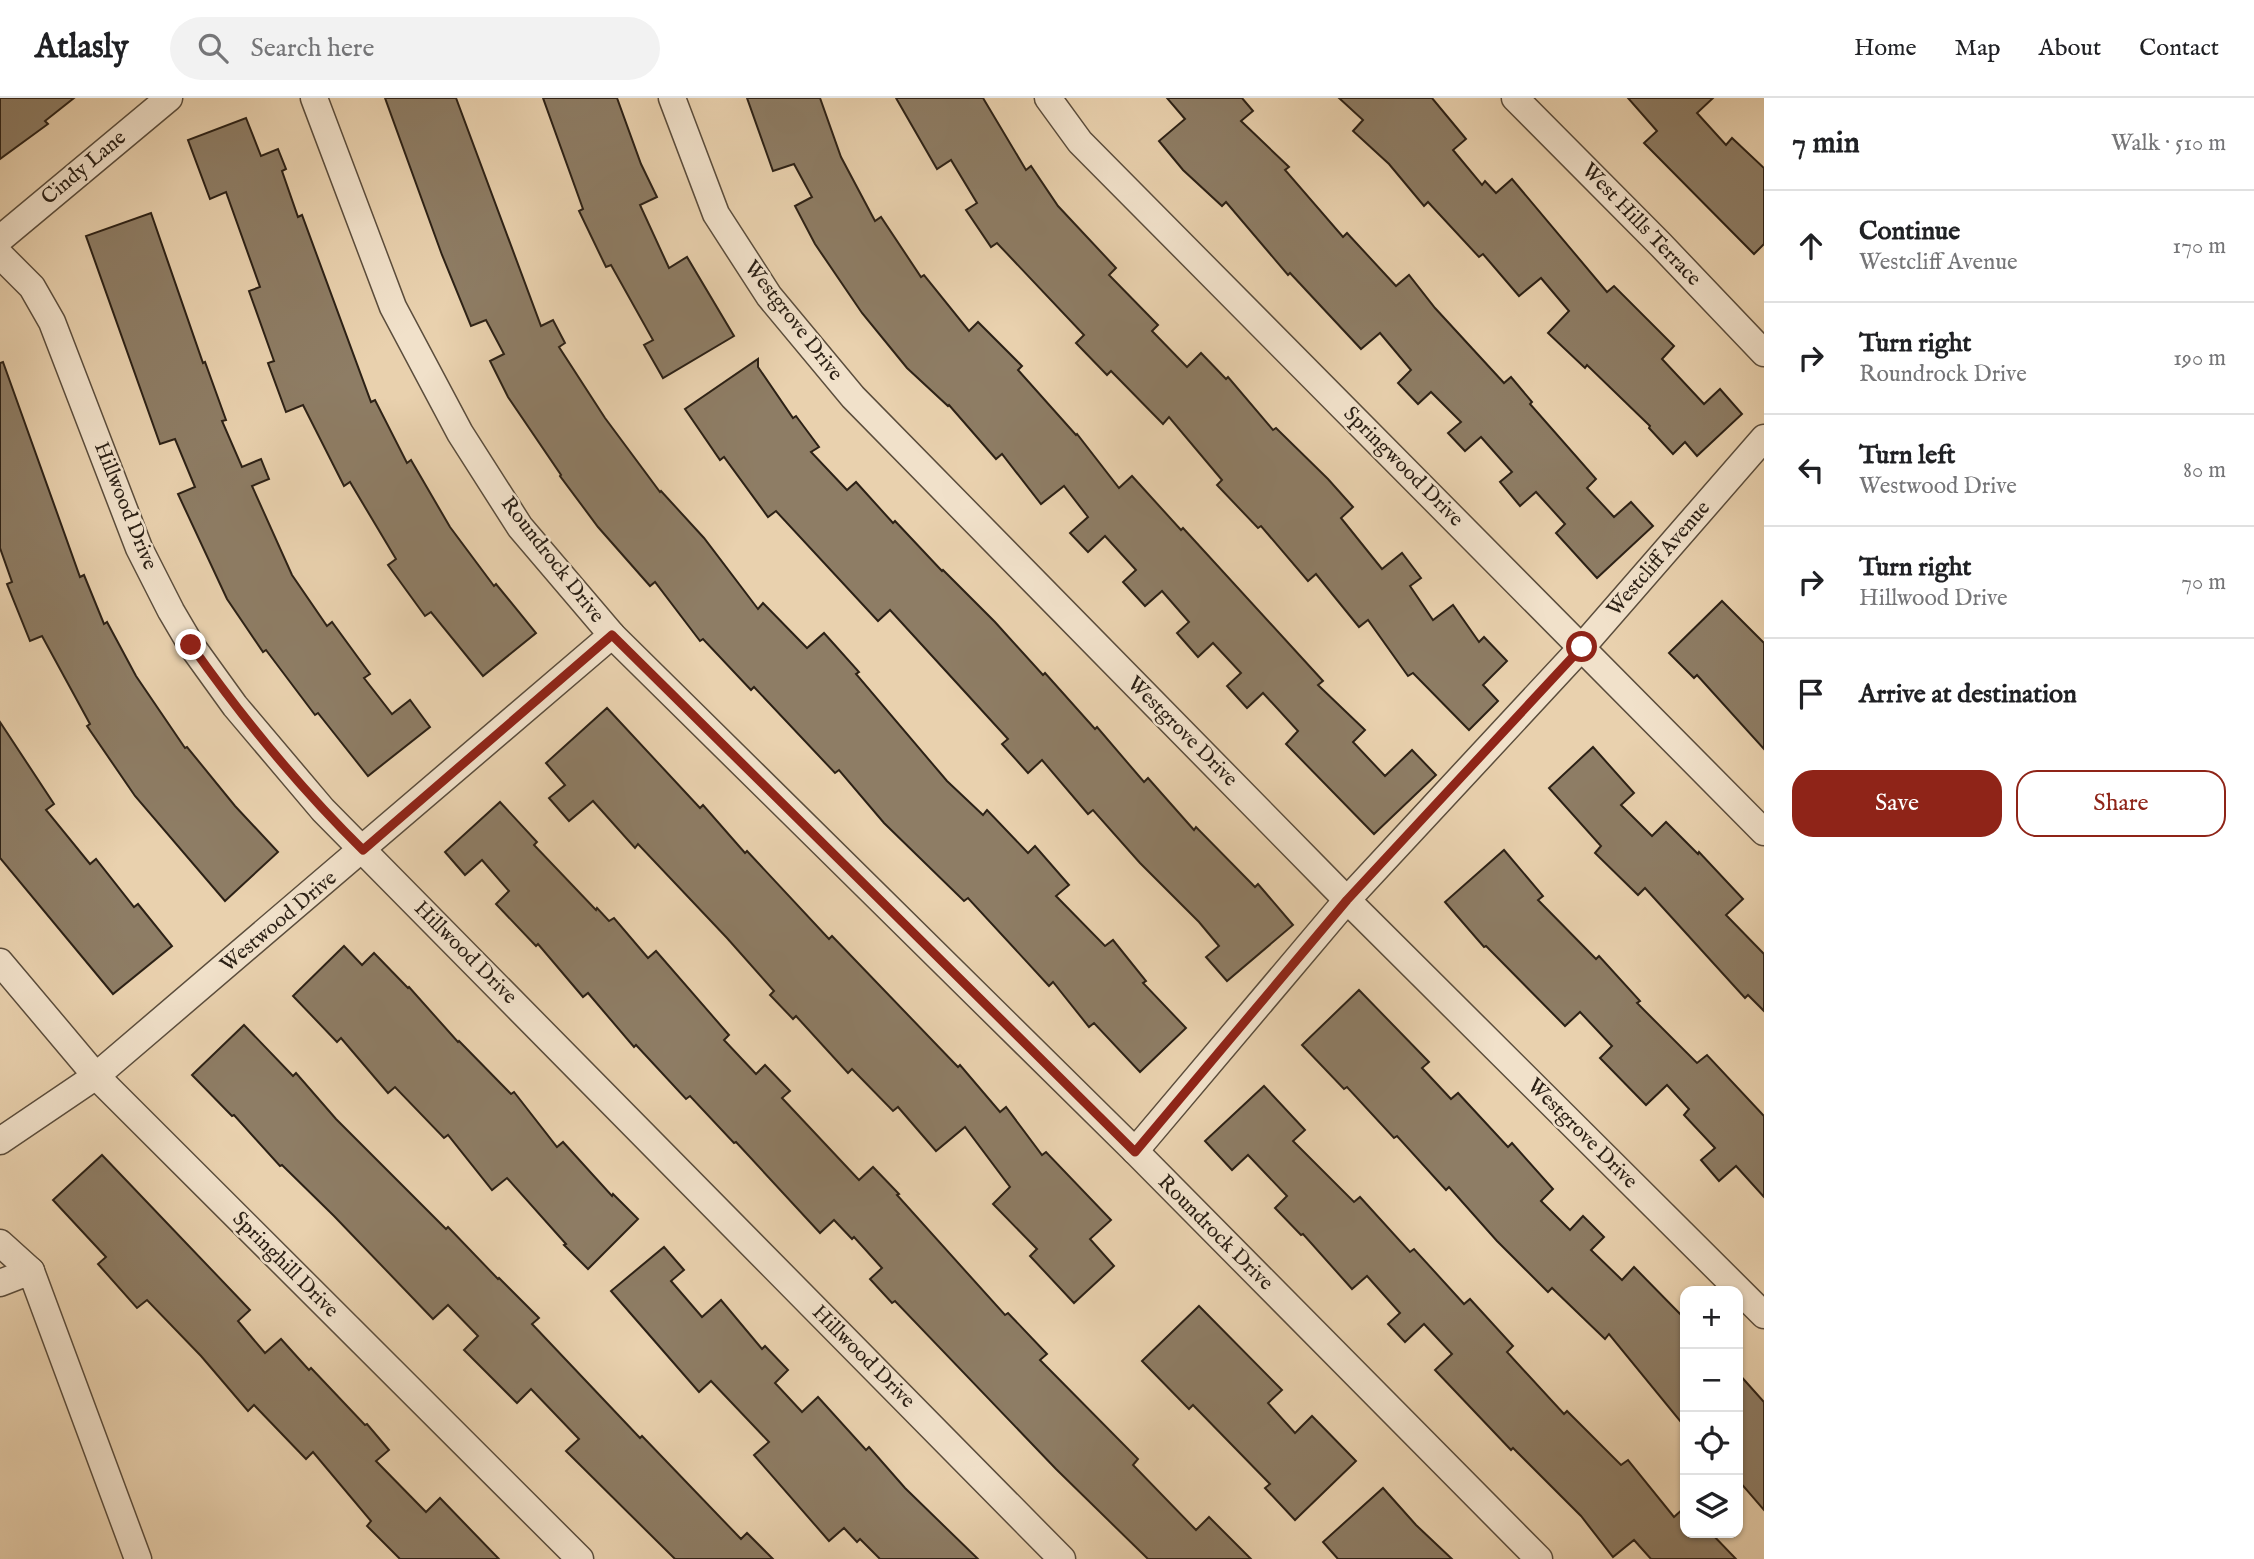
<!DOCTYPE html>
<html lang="en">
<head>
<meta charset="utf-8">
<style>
  body { margin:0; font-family:"IM FELL English",serif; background:#f2f2f2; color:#202124 }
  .controls { position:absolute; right:21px; bottom:21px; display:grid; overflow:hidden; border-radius:14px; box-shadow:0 2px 5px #0004 }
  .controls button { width:63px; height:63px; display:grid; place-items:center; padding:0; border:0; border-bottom:2px solid #e0e0e0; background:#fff; color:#202124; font:35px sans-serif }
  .stop { position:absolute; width:21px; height:21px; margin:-16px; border:5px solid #8f2418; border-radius:50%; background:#fff }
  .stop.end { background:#8f2418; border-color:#fff; box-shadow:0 2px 7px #0008 }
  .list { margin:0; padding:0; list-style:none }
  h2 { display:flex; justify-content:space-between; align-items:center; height:91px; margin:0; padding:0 28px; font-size:30px }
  h2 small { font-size:23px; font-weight:400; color:#757577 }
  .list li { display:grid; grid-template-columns:46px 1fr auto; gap:21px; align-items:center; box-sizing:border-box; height:112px; padding:0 28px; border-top:2px solid #e0e0e0 }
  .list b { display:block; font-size:26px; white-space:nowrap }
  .list p { margin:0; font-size:23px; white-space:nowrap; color:#757577 }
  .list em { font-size:23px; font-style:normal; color:#757577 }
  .actions { display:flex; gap:14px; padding:21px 28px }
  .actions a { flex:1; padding:16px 0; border:2px solid #8f2418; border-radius:21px; text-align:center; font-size:24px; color:#8f2418 }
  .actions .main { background:#8f2418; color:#fff }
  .icon { flex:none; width:38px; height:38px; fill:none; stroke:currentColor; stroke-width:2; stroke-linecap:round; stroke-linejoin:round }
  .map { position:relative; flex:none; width:1764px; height:1461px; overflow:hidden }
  header { display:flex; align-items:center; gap:42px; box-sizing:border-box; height:98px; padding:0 35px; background:#fff; border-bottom:2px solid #e0e0e0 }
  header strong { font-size:33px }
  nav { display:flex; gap:38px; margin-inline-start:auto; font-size:24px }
  .search { width:490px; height:63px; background:#f2f2f2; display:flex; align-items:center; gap:18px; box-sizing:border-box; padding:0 24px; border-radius:38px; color:#757577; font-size:26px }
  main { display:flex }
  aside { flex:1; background:#fff }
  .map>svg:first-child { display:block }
  .building { fill:#8e7d65; stroke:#2c2116; stroke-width:2 }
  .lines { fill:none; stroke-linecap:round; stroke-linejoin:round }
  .minor-casing { stroke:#5b4d3c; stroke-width:29 }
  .minor { stroke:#f1e1ca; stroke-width:26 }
  .route { stroke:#8f2418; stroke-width:9 }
  .labels { text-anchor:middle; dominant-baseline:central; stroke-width:5; stroke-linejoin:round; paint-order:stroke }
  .street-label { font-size:21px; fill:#2c2116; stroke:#f1e1ca }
</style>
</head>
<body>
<header>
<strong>Atlasly</strong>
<div class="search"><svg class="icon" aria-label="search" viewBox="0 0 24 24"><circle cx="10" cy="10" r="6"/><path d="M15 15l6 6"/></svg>Search here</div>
<nav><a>Home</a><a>Map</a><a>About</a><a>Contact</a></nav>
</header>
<main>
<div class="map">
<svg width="1764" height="1461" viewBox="0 0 1764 1461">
  <rect width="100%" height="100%" fill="#e9d1ae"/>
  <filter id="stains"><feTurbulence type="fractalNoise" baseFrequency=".00286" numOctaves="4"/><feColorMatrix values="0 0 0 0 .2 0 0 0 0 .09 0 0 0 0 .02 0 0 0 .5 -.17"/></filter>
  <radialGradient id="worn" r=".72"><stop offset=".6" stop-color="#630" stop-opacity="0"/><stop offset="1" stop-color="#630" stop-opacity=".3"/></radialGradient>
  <g class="building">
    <polygon points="0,0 74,0 45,23 48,26 0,61"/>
    <polygon points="385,0 456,0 541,228 553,222 565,245 559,249 605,320 660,394 661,393 704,440 758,511 763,505 807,550 824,535 859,574 856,576 947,683 983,717 987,712 1028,755 1035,748 1069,787 1056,798 1105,848 1113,842 1146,883 1143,885 1186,930 1140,974 1094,925 1089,929 1053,884 1049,888 968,800 964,803 884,725 839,672 835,675 754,589 751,592 703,541 700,543 655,484 650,488 598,429 560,378 561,377 508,299 490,263 504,256 486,222 471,228 442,157"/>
    <polygon points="543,0 617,0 641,66 657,99 640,107 669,170 687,159 734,238 663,280 644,247 653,242 611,167 606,169 579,113 583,111"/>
    <polygon points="747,0 820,0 841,59 875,123 881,119 921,179 924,177 969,233 978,224 1022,268 1018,272 1076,337 1077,336 1119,390 1132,378 1181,432 1183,430 1323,583 1318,587 1365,632 1353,644 1385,678 1412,652 1436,677 1374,736 1286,646 1298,633 1263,595 1247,610 1227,588 1241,575 1213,545 1198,559 1177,535 1189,524 1162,493 1145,508 1123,484 1136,472 1105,438 1088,454 1070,435 1088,419 1064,388 1041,406 1002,356 996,361 949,307 948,308 907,270 862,215 815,146 795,108 812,99 794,66 773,73"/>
    <polygon points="896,0 983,0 1026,72 1031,68 1058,108 1116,170 1109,177 1158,227 1152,233 1187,269 1201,255 1226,281 1228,279 1273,332 1276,330 1328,381 1353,409 1341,420 1382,471 1402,455 1421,480 1410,488 1433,522 1453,507 1479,544 1484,539 1507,563 1483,587 1498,603 1469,632 1413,575 1408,578 1368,522 1359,529 1316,476 1308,483 1261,428 1258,430 1217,387 1222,382 1169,319 1163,326 1111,273 1107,277 1076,245 1084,237 997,145 991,149 966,112 977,105 951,62 937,71"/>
    <polygon points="1167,0 1242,0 1253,13 1241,23 1289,69 1285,72 1343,139 1347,135 1396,188 1409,177 1435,210 1504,285 1511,279 1532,304 1530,306 1596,381 1587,390 1614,419 1631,404 1653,428 1597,480 1556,435 1565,426 1536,394 1520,408 1500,384 1512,374 1481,339 1465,353 1448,335 1461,324 1431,294 1418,306 1398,285 1411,272 1380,235 1361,251 1290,175 1288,177 1226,104 1222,108 1183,72 1159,43 1185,21"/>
    <polygon points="1339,0 1432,0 1466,41 1453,52 1482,87 1485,83 1496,95 1512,81 1607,194 1614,188 1674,248 1662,261 1704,306 1720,291 1742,316 1697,358 1685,344 1673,356 1649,330 1650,328 1587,267 1585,270 1548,235 1569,213 1541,180 1519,198 1483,156 1479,159 1428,104 1424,108 1389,66 1353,33 1363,22"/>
    <polygon points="1628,0 1713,0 1697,15 1726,47 1732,40 1764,70 1764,146 1754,156 1644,45 1657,33"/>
    <polygon points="246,20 261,58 278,51 286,71 282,73 298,119 302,117 371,304 375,302 407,365 411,362 450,429 494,488 496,486 536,535 483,578 431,514 425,518 388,467 396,461 350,384 344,388 303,307 286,314 268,265 274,263 249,193 260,189 226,94 210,101 188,42"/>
    <polygon points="151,115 203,265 205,264 226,322 222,323 242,369 261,361 269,381 252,388 292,477 327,528 332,524 370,576 364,580 392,616 410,602 430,629 368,678 318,615 315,617 266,552 263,554 227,501 178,396 195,389 175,341 160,346 86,138"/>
    <polygon points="758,261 758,269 793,320 796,318 819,349 811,354 847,392 856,384 893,425 895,423 942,473 943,472 995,524 1043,577 1045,575 1095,631 1097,629 1144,684 1148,680 1194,732 1196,729 1255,789 1258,786 1293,827 1227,883 1206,859 1219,848 1199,824 1140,765 1093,712 1088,716 1042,662 1028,675 1002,646 1008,641 890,512 878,523 776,413 768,419 724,359 720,362 685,311"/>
    <polygon points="3,264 80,479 84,477 104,526 107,524 136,578 185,650 187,649 235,708 278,754 225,803 135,698 87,628 90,626 42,538 30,543 7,486 12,484 0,450 0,265"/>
    <polygon points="1722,503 1764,545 1764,651 1697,577 1694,580 1669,555"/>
    <polygon points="607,610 700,710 703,707 745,755 747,753 829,841 832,838 958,969 960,967 1000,1014 1006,1009 1042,1057 1046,1054 1111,1122 1090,1141 1114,1168 1074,1205 1030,1158 1037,1151 993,1106 1010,1089 965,1029 936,1053 898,1009 893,1013 852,971 848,975 796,918 793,921 770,897 774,893 727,840 638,746 635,750 593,703 569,723 549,700 565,687 546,665"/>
    <polygon points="0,624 54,706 46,712 90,766 96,761 134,809 138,806 172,848 113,896 0,760"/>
    <polygon points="1593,649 1634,695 1621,707 1652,738 1666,724 1698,756 1699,754 1743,801 1726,817 1764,856 1764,913 1748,897 1745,900 1645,790 1638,797 1595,755 1601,748 1549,690"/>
    <polygon points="500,704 537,744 534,747 596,812 597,810 609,823 614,820 648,860 656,853 729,937 724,942 756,976 765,967 790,993 782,1000 859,1082 873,1069 899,1096 897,1097 1005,1217 1008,1215 1047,1256 1040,1262 1138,1361 1133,1367 1196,1432 1209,1419 1251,1461 1148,1461 1056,1371 895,1203 892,1205 870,1181 882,1170 854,1139 852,1141 834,1122 820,1135 736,1044 734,1045 690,998 686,1001 636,947 634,949 588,895 583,899 538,846 536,848 496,806 509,793 482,762 465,777 445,754"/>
    <polygon points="1504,752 1543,798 1538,802 1596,861 1599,858 1640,903 1637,905 1697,965 1707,957 1764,1018 1764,1099 1736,1068 1719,1083 1701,1062 1715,1050 1684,1017 1689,1011 1667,987 1646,1007 1600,960 1612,948 1580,914 1565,928 1486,848 1484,849 1445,804"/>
    <polygon points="344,848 362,867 374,855 408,890 409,889 458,944 459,943 511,996 514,994 557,1049 563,1044 612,1098 613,1096 638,1121 588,1171 564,1147 566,1146 507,1080 492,1092 448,1037 444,1040 395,989 388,995 341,940 337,944 293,898"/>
    <polygon points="1359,892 1429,964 1422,970 1451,1001 1458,995 1508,1049 1512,1045 1553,1091 1541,1103 1570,1132 1583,1118 1604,1139 1591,1152 1622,1182 1634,1169 1685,1221 1685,1329 1609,1236 1605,1241 1552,1190 1548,1194 1497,1143 1449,1089 1446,1092 1397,1038 1394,1040 1347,989 1344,991 1302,947"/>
    <polygon points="244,927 293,978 296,975 336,1021 446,1131 448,1129 498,1181 499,1180 539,1220 532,1226 640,1340 642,1338 741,1441 747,1435 773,1461 675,1461 566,1353 579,1341 531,1291 517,1305 464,1252 478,1238 448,1207 433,1221 334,1118 282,1067 280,1068 234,1017 232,1018 192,977"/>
    <polygon points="1264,988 1305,1032 1293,1043 1354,1104 1360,1099 1410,1154 1414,1151 1464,1206 1470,1201 1513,1248 1507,1254 1564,1316 1567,1313 1621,1367 1628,1362 1674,1419 1685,1409 1685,1435 1711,1435 1736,1461 1651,1461 1634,1442 1613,1459 1581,1418 1513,1350 1511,1352 1435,1272 1452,1256 1424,1226 1405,1244 1388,1226 1400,1215 1367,1178 1352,1191 1303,1136 1301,1137 1275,1110 1287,1098 1248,1057 1232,1072 1205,1043"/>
    <polygon points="102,1057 250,1212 238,1223 265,1255 281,1241 309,1272 311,1270 365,1327 367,1326 389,1352 376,1363 426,1414 440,1400 499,1461 400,1461 367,1428 371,1423 313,1354 306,1361 254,1307 248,1313 201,1258 147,1202 137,1210 98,1166 106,1159 53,1102"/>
    <polygon points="664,1149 684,1172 671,1183 702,1219 721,1202 762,1251 765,1248 788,1272 775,1285 802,1314 818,1299 866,1352 869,1349 905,1390 978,1461 880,1461 860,1441 857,1444 844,1430 829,1443 754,1357 769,1344 711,1283 699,1294 611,1193"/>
    <polygon points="1199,1208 1282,1292 1268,1305 1295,1335 1312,1318 1356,1363 1295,1422 1265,1390 1270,1386 1193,1307 1189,1311 1142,1263"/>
    <polygon points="1738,1275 1764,1304 1764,1412 1738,1382"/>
    <polygon points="1383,1390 1416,1427 1452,1461 1338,1461 1323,1444"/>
  </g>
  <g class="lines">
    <defs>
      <g id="minor">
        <polyline points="314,0 393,209 460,335 520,429 612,537 1135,1053 1539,1461"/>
        <polyline points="672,0 716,116 769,198 853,299 1347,802 1764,1217"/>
        <polyline points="1048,0 1080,44 1764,734"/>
        <polyline points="1515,0 1660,146 1764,255"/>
        <polyline points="0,141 169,0"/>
        <polyline points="0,157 32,189 52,224 139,450 171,513 191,547 235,608 323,712 1062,1461"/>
        <polyline points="0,864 96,978 580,1461"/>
        <polyline points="0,1043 96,978 612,537"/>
        <polyline points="1135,1053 1347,802 1582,549 1764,340"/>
        <polyline points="0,1145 31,1173"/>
        <polyline points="0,1185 31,1173 138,1461"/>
      </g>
    </defs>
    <use href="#minor" class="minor-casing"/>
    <use href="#minor" class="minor"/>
  </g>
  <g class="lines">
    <path class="route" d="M191 547C243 621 299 689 363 752L612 537 1135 1054 1347 802 1582 549"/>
  </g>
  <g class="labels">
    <g class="street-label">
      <text transform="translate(84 70) rotate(-40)">Cindy Lane</text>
      <text transform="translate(1641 127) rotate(46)">West Hills Terrace</text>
      <text transform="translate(793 223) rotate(52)">Westgrove Drive</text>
      <text transform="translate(1403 369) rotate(45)">Springwood Drive</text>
      <text transform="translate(125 408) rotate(68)">Hillwood Drive</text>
      <text transform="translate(1659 461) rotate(-49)">Westcliff Avenue</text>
      <text transform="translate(552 462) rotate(52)">Roundrock Drive</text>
      <text transform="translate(1182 634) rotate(45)">Westgrove Drive</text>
      <text transform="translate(279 824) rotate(-40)">Westwood Drive</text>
      <text transform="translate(465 855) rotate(45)">Hillwood Drive</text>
      <text transform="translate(1582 1036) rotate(45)">Westgrove Drive</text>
      <text transform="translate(1215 1135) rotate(45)">Roundrock Drive</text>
      <text transform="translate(285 1167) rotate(45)">Springhill Drive</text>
      <text transform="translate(863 1259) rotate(45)">Hillwood Drive</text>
    </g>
  </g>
  <rect width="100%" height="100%" filter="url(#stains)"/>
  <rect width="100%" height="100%" fill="url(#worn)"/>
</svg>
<div class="controls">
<button>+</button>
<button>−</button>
<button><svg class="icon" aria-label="locate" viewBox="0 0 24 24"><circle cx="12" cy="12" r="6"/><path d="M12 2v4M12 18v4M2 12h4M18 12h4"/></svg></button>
<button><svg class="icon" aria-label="layers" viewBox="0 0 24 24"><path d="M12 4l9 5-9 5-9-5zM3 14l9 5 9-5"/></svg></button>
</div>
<div class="stop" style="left:1582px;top:549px"></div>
<div class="stop end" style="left:191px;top:547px"></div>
</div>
<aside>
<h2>7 min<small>Walk · 510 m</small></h2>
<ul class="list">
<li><svg class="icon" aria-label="ahead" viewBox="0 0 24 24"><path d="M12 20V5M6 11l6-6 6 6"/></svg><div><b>Continue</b><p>Westcliff Avenue</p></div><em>170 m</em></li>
<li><svg class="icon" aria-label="right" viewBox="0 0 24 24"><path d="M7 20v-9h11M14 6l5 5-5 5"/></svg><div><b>Turn right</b><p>Roundrock Drive</p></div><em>190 m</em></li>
<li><svg class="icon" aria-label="left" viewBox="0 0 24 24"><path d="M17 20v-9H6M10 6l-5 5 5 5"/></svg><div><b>Turn left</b><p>Westwood Drive</p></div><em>80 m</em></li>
<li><svg class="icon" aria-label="right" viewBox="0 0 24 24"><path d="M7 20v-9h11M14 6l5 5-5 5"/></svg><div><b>Turn right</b><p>Hillwood Drive</p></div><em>70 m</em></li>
<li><svg class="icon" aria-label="arrive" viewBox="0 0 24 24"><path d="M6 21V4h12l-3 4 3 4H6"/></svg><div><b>Arrive at destination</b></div></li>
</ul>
<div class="actions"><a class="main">Save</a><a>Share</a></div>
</aside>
</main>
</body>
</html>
